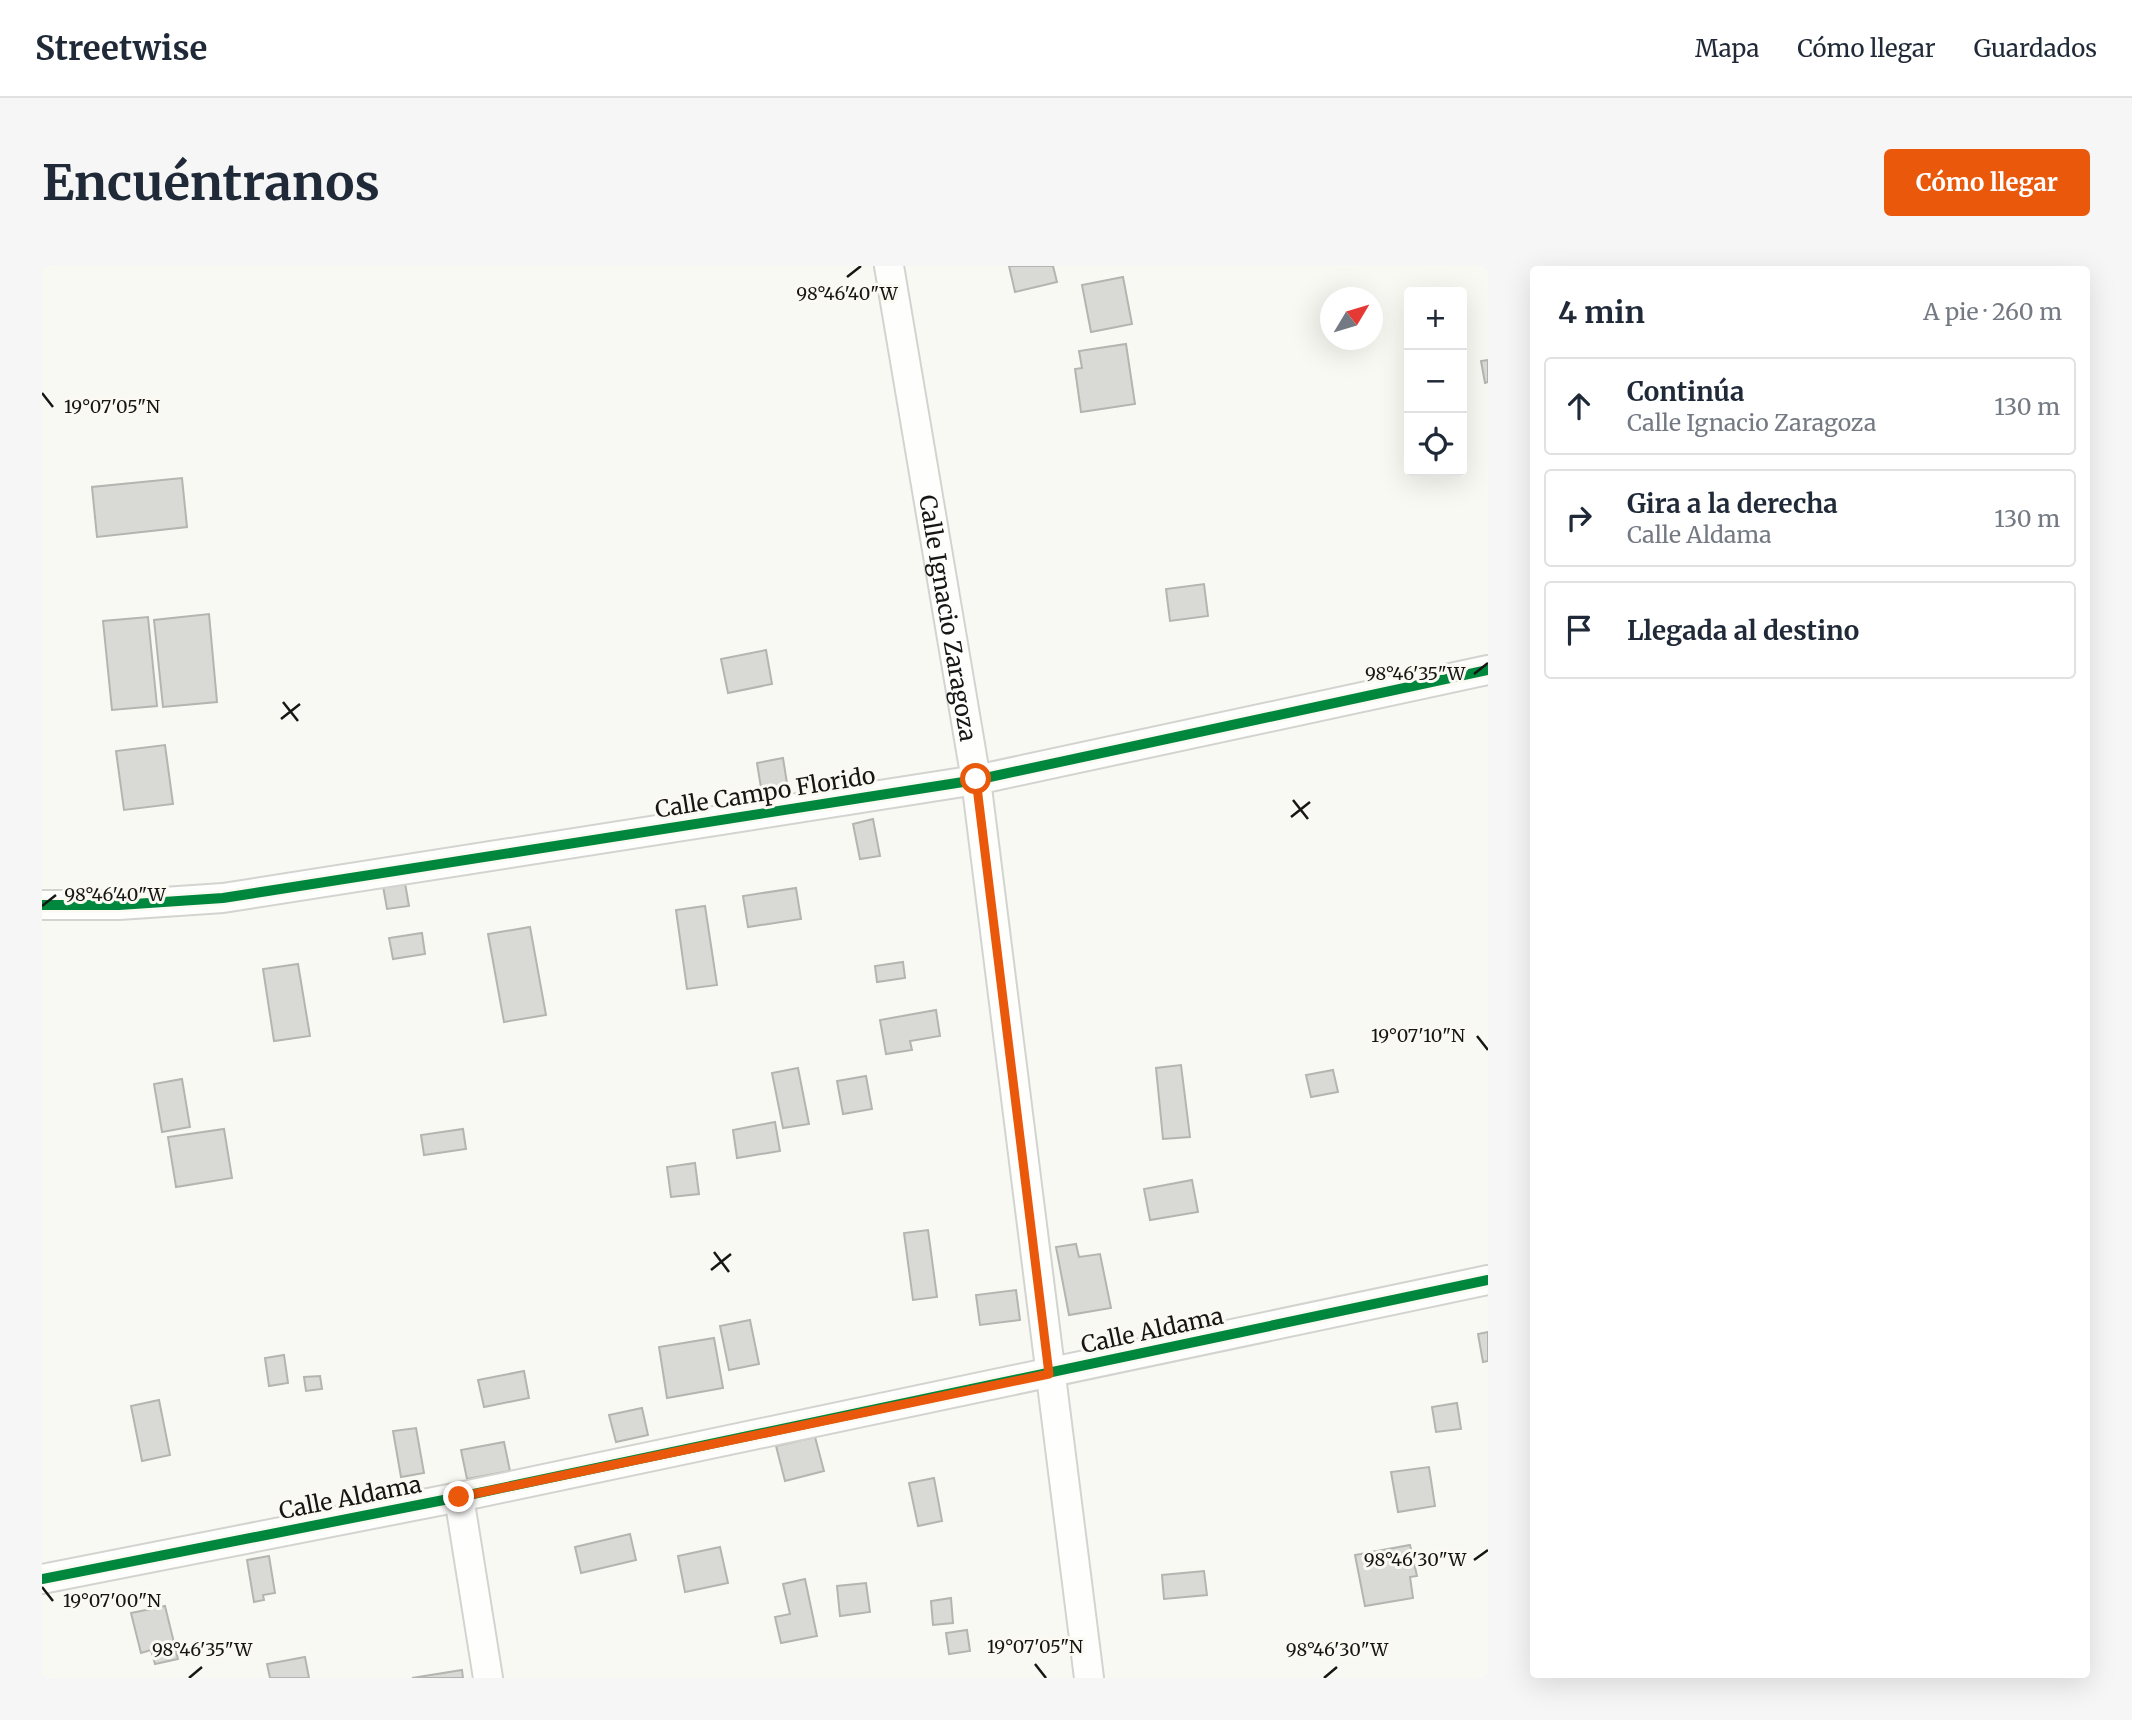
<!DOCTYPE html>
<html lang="es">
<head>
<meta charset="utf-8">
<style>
  body { margin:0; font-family:Merriweather,serif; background:#f6f6f7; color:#1f2937 }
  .controls { position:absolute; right:21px; top:21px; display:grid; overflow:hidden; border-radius:7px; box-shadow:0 7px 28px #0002 }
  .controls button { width:63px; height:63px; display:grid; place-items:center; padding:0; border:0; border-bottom:2px solid #e0e1e3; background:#fff; color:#1f2937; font:35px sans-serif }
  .compass { position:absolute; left:1278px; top:21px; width:63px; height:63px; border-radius:50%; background:#fff; box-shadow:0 7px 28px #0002; rotate:52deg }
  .stop { position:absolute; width:21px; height:21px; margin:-16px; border:5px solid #ea580c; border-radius:50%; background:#fff }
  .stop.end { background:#ea580c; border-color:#fff; box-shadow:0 2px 7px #0008 }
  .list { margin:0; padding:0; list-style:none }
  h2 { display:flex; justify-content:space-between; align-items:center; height:91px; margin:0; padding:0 28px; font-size:30px }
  h2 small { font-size:23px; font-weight:400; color:#747a83 }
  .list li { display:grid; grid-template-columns:46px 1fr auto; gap:21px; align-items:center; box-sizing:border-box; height:98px; margin:0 14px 14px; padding:0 14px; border:2px solid #e0e1e3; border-radius:7px }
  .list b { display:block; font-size:26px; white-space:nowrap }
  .list p { margin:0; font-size:23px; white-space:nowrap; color:#747a83 }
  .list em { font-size:23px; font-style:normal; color:#747a83 }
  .icon { flex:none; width:38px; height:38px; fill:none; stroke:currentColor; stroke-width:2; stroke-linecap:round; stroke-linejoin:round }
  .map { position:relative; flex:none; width:1446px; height:1412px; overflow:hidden; border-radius:7px }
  header { display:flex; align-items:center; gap:42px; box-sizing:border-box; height:98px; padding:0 35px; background:#fff; border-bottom:2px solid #e0e1e3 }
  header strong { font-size:33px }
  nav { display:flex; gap:38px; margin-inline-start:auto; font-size:24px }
  .intro { display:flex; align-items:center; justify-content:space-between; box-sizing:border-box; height:168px; padding:0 42px }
  h1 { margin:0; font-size:49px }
  .button { padding:18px 32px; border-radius:7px; background:#ea580c; color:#fff; font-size:24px; font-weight:700 }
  main { display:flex; gap:42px; padding:0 42px }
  aside { flex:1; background:#fff; border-radius:7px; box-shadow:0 7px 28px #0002 }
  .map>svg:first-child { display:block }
  .building { fill:#d9d9d5; stroke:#b4b4b0; stroke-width:2 }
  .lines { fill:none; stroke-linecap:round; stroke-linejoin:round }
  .minor-casing { stroke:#d3d3d0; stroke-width:32 }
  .minor { stroke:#fefefd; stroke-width:28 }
  .cycleway-casing { stroke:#fafaf3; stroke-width:15 }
  .cycleway { stroke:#00873e; stroke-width:10 }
  .route { stroke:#ea580c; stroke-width:9 }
  .ticks { fill:none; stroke:#171614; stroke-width:2.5 }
  .labels { text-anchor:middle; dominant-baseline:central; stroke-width:6; stroke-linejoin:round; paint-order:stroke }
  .street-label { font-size:23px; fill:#171614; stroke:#fafaf3 }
  .ticks-label { font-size:18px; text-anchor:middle; fill:#171614; stroke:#fafaf3; stroke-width:6; stroke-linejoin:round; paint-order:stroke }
</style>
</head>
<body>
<header>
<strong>Streetwise</strong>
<nav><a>Mapa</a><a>Cómo llegar</a><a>Guardados</a></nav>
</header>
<div class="intro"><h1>Encuéntranos</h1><a class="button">Cómo llegar</a></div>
<main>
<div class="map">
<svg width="1446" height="1412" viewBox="0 0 1446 1412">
  <rect width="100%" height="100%" fill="#f9f9f4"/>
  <g class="building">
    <polygon points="967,0 1011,0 1015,16 973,26"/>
    <polygon points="1081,11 1090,58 1049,66 1040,19"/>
    <polygon points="1084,78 1093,138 1039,146 1033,103 1040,102 1037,85"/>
    <polygon points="1446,94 1446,116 1443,117 1439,95"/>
    <polygon points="140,212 145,261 55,271 50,221"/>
    <polygon points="1162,318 1166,350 1128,355 1124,323"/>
    <polygon points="167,348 175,436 121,441 112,354"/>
    <polygon points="106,351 115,440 70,444 61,355"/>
    <polygon points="724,384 730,418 686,427 679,393"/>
    <polygon points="123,479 131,538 82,544 74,485"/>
    <polygon points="741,492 747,530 721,534 715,497"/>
    <polygon points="831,553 838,590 818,593 811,558"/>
    <polygon points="363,617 367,640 345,643 341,620"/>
    <polygon points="754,622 759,653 706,661 701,630"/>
    <polygon points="663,640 675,719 645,723 634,644"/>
    <polygon points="488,661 504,749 462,756 446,668"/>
    <polygon points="380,667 383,688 351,693 347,672"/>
    <polygon points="861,696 863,712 835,716 833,700"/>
    <polygon points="256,698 268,770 232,775 221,703"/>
    <polygon points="894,744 898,770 868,775 870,784 844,788 838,754"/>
    <polygon points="1139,799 1148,871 1121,873 1114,802"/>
    <polygon points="756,802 767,858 741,862 730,807"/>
    <polygon points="1291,804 1296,826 1269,831 1264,809"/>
    <polygon points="824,810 830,843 801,848 795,815"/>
    <polygon points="140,813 148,861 120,866 112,818"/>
    <polygon points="733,856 738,885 695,892 691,864"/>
    <polygon points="182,863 190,912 134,921 126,871"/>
    <polygon points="421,863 424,883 382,889 379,869"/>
    <polygon points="653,897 657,928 629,931 625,901"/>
    <polygon points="1150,914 1156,946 1108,954 1102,923"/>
    <polygon points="886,964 895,1031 871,1034 862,967"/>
    <polygon points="1034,978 1037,991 1058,988 1069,1042 1027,1049 1014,981"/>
    <polygon points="974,1024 978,1054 938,1059 934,1029"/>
    <polygon points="708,1054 717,1098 687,1104 678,1060"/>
    <polygon points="1446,1066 1446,1095 1441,1096 1436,1068"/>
    <polygon points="672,1072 681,1122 625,1132 617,1081"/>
    <polygon points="242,1089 246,1117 227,1120 223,1092"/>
    <polygon points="482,1105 487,1132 442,1141 436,1114"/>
    <polygon points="278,1110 280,1123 264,1125 262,1111"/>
    <polygon points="117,1134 128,1189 100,1195 89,1140"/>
    <polygon points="1415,1137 1419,1163 1394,1166 1390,1141"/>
    <polygon points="600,1142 606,1169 574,1176 567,1149"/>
    <polygon points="374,1162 382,1207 359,1211 351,1165"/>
    <polygon points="773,1171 782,1205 743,1215 734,1180"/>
    <polygon points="462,1176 468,1205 425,1213 419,1184"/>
    <polygon points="1387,1201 1393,1240 1356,1246 1349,1206"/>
    <polygon points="892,1212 900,1255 876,1260 867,1217"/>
    <polygon points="588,1268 594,1294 539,1307 533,1281"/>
    <polygon points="1368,1279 1375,1310 1368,1311 1371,1332 1323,1340 1313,1289"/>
    <polygon points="678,1281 686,1317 643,1326 636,1290"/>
    <polygon points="227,1290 233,1327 221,1329 222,1334 212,1336 205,1294"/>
    <polygon points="1162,1305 1165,1329 1122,1333 1120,1309"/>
    <polygon points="763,1313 775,1370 739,1377 733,1351 748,1348 741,1318"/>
    <polygon points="824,1317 828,1346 798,1350 795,1320"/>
    <polygon points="909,1332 911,1357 891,1359 889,1335"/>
    <polygon points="123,1340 136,1393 113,1398 109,1384 99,1387 89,1347"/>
    <polygon points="925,1364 928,1385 907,1388 904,1367"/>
    <polygon points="263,1391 267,1412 228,1412 225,1398"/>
    <polygon points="420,1404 421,1412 370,1412"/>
  </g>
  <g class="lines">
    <defs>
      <g id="minor">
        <path id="s1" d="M847 0 934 514 1047 1412"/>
        <polyline points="0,639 77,639 181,632 934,514 1446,404"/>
        <polyline points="417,1231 446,1412"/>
        <polyline points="0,1313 417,1231 1446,1014"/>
      </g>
    </defs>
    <use href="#minor" class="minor-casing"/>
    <use href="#minor" class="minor"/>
    <defs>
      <g id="cycleway">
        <polyline points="0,639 77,639 181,632 934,514 1446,404"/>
        <polyline points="0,1313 417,1231 1446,1014"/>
      </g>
    </defs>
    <use href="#cycleway" class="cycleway-casing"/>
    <use href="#cycleway" class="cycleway"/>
  </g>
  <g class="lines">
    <polyline class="route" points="417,1231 1007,1108 934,513"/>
  </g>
  <path class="ticks" d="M805 11 819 0M0 127 11 141M1432 408 1446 397M241 436 256 455M239 453 258 438M1251 534 1266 553M1249 551 1268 536M0 640 14 629M1435 770 1446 784M672 986 687 1006M669 1004 689 988M1432 1294 1446 1284M0 1321 11 1335M993 1398 1004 1412M147 1412 160 1401M1282 1412 1295 1401"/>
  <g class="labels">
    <g class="street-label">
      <text stroke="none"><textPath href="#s1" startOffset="357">Calle Ignacio Zaragoza</textPath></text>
      <text transform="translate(723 526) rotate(-9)">Calle Campo Florido</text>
      <text transform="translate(1110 1064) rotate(-12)">Calle Aldama</text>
      <text transform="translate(308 1231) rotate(-11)">Calle Aldama</text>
    </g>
  </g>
  <g class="ticks-label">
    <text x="805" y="34">98°46'40"W</text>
    <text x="70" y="147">19°07'05"N</text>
    <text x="1373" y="414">98°46'35"W</text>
    <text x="73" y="635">98°46'40"W</text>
    <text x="1376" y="776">19°07'10"N</text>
    <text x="1373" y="1300">98°46'30"W</text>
    <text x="70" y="1341">19°07'00"N</text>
    <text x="993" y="1387">19°07'05"N</text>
    <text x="160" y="1390">98°46'35"W</text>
    <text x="1295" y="1390">98°46'30"W</text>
  </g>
</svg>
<div class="controls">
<button>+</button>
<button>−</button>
<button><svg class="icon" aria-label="locate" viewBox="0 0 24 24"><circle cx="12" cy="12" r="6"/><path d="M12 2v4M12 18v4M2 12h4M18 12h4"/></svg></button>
</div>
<svg class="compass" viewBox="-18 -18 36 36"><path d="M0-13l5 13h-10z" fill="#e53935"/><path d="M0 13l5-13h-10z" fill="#747a83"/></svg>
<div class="stop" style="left:934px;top:513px"></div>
<div class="stop end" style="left:417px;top:1231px"></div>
</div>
<aside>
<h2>4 min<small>A pie · 260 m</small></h2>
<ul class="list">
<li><svg class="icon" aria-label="ahead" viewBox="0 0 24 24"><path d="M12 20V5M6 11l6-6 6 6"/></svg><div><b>Continúa</b><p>Calle Ignacio Zaragoza</p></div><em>130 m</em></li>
<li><svg class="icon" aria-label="right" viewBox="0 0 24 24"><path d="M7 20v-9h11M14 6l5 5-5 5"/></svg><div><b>Gira a la derecha</b><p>Calle Aldama</p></div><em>130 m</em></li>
<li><svg class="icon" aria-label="arrive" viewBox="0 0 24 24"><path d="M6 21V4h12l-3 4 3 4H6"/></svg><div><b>Llegada al destino</b></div></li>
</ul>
</aside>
</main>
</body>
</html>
